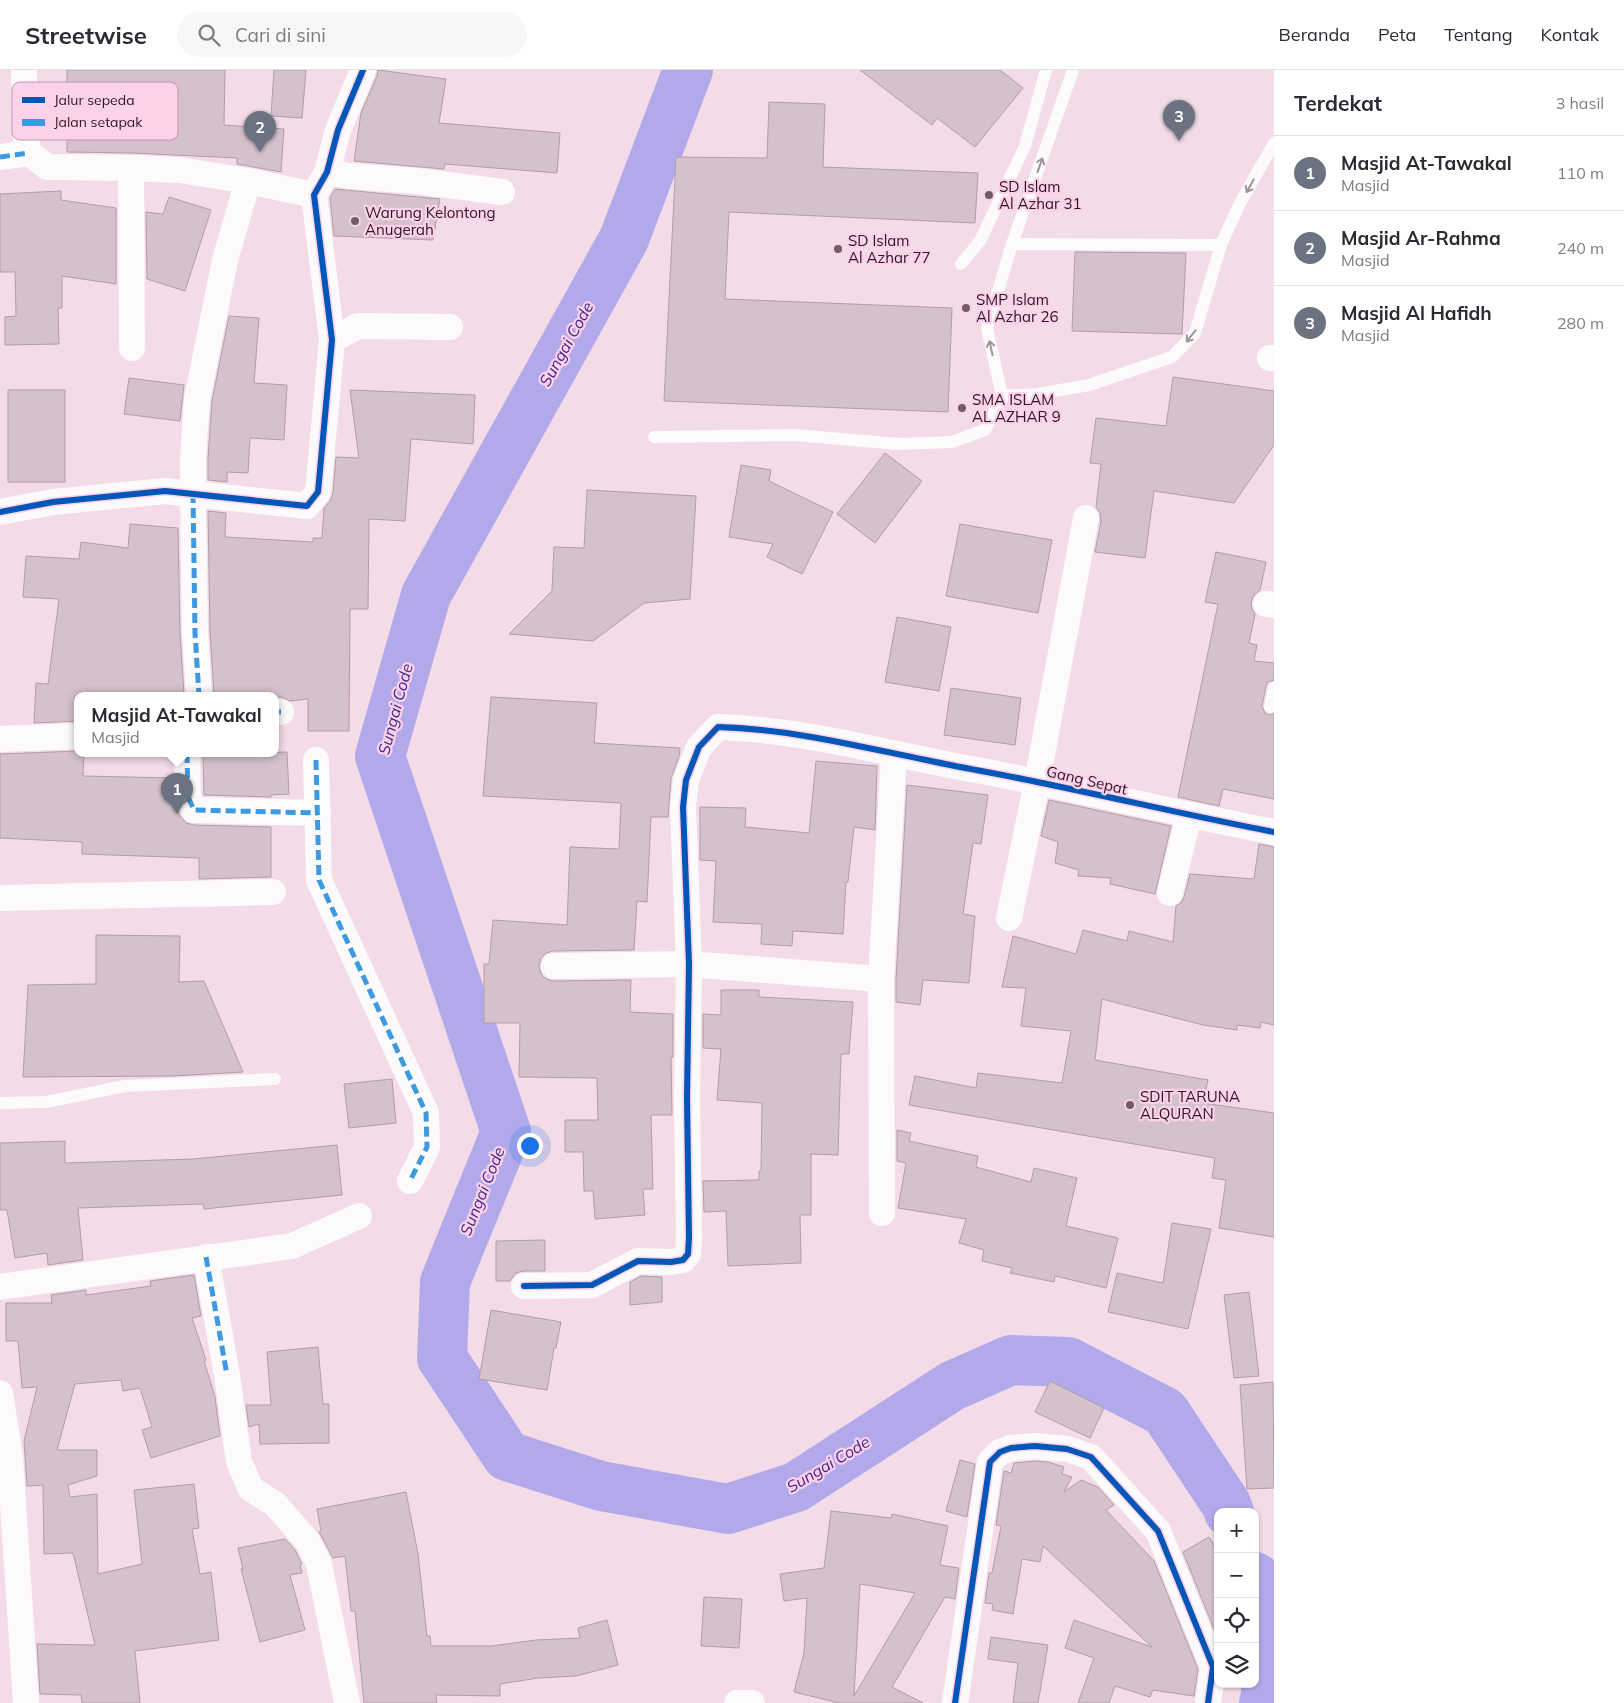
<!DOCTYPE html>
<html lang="id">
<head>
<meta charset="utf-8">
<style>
  body { margin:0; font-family:Mulish,sans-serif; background:#f7f7f7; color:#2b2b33 }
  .controls { position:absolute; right:15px; bottom:15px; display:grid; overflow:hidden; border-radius:10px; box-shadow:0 1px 4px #0004 }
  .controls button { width:45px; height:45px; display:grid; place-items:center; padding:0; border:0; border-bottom:1px solid #e1e1e2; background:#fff; color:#2b2b33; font:25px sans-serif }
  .you { position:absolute; left:529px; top:1075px; width:18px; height:18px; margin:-12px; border:4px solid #fff; border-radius:50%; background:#1a73e8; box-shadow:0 0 0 8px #1a73e833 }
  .badge { display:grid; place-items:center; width:32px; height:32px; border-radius:50%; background:#1a73e8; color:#fff; font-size:16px; font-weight:700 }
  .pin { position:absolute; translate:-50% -41px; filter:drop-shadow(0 1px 2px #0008) }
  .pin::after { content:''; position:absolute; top:26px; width:18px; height:15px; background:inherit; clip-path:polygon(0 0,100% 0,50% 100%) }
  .popup { position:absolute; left:74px; top:622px; width:205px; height:65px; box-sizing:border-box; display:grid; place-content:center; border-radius:10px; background:#fff; filter:drop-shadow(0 1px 4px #0005); font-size:16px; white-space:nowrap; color:#7c7c81 }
  .popup b { font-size:19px; color:#2b2b33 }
  .popup::after { content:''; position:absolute; left:50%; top:100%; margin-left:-10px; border:10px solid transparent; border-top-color:#fff }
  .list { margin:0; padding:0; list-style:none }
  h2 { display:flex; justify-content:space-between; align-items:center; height:65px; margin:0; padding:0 20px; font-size:21px }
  h2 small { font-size:16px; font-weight:400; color:#7c7c81 }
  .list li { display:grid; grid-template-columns:32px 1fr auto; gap:15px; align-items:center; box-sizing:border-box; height:75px; padding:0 20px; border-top:1px solid #e1e1e2 }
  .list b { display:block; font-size:19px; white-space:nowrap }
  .list p { margin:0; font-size:16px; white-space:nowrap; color:#7c7c81 }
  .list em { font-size:16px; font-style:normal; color:#7c7c81 }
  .icon { flex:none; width:28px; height:28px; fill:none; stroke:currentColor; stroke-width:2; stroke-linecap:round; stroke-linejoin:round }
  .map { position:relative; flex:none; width:1274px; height:1633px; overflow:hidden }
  header { display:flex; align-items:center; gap:30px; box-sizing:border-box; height:70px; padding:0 25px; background:#fff; border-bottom:1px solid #e1e1e2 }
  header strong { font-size:24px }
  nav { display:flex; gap:28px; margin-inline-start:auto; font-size:18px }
  .search { width:350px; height:45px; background:#f7f7f7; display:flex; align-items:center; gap:12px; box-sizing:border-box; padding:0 18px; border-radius:28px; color:#7c7c81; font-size:19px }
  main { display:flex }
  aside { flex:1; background:#fff }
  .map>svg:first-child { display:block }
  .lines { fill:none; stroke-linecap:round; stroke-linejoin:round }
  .river { stroke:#b2a9eb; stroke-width:50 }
  .building { fill:#d5c1cc; stroke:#b19da8; fill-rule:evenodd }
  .lane { stroke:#fdfafc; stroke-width:12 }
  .street { stroke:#fdfafc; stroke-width:26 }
  .quiet { stroke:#3d9ae0; stroke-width:5; stroke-dasharray:10 5; stroke-linecap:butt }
  .cycleway-casing { stroke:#fdd1e9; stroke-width:9 }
  .cycleway { stroke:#0057b8; stroke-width:6 }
  .oneway { stroke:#9e949a }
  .poi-dot { fill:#705c67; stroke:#fdd1e9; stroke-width:2 }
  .labels { text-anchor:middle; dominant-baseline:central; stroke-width:4.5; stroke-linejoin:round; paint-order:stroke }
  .poi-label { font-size:15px; fill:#2a1722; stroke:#fdd1e9; text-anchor:start }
  .street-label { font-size:15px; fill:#2a1722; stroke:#fdd1e9 }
  .water-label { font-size:16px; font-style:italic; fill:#3b288e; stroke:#fdd1e9 }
  .key { fill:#fdd1e9; stroke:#be99ad; stroke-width:1 }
  .key-label { font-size:14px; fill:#2a1722 }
</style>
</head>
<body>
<header>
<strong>Streetwise</strong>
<div class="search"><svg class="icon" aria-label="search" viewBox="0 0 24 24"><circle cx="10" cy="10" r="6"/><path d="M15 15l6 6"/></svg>Cari di sini</div>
<nav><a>Beranda</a><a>Peta</a><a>Tentang</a><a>Kontak</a></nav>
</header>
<main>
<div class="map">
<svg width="1274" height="1633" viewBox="0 0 1274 1633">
  <rect width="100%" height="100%" fill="#f3dbe8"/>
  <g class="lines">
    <g class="river">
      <polyline points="688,0 624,169 426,525 380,686 506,1062 445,1212 442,1288 507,1386 601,1416 728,1439 796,1417 952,1316 1011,1290 1068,1292 1165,1342 1226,1434 1229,1442"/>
      <polyline points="1255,1507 1267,1536 1266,1625 1264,1633"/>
    </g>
  </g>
  <g class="building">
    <polygon points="67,0 225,0 224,55 284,59 281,102 237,94 237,88 132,83 67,82"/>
    <polygon points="274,0 306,0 302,48 271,46"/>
    <polygon points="378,0 446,9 439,53 560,63 557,103 445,94 444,99 354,91 361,43 377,6"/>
    <polygon points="860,0 1000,0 1023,18 975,77 937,48 932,55"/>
    <polygon points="769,32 825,34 823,97 978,103 975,153 729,142 725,229 952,238 948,342 664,331 676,87 767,88"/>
    <polygon points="335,119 440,129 433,170 334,166 330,128"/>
    <polygon points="61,121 61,130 116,138 116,214 62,206 62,238 58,238 59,274 5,275 5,247 16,246 15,202 0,202 0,124"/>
    <polygon points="169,127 211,140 185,221 147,209 146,142 163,144"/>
    <polygon points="1075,182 1186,183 1182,264 1072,261"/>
    <polygon points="229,246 259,248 254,313 287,315 284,370 250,368 248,403 227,402 227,412 208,410 208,388 212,331"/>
    <polygon points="1173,307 1274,321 1274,375 1234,433 1154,421 1145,488 1095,482 1101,451 1100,443 1096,437 1101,394 1090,393 1096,348 1166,356"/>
    <polygon points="129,308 184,315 180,351 124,344"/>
    <rect x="8" y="320" width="57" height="92"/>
    <polygon points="350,320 475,325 473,374 411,369 405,451 369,449 368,539 350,539 349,661 308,661 308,629 290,631 281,627 276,627 276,625 214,625 210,562 208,441 226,443 225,467 313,472 313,468 322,468 324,438 330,431 333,423 336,387 359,388"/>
    <polygon points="885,383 922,411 875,473 837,444"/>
    <polygon points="741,395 771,400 769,411 833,442 802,504 767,487 773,474 729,467"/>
    <polygon points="587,420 696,426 690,529 644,533 593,571 509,564 552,521 554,477 584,478"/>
    <polygon points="130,454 178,458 180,563 184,625 78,625 78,651 34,653 36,613 48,614 59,529 23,527 26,486 79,489 81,472 128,478"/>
    <polygon points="960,454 1052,470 1038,543 946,526"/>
    <polygon points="1216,482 1266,492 1260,520 1254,525 1251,532 1252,539 1255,544 1249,573 1257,575 1254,591 1274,593 1274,610 1268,612 1266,616 1262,636 1265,643 1269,645 1274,644 1274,729 1223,719 1219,736 1178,727 1218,534 1205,532"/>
    <polygon points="897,547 951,557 939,621 885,612"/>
    <polygon points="951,618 1021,628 1015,675 944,665"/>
    <polygon points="491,627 597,633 594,673 680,678 679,687 671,708 668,747 651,747 647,832 637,831 634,880 553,881 546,883 541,888 539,896 541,904 546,909 554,911 631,910 630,942 673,944 673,987 671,987 672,1045 651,1045 653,1119 643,1119 645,1145 595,1149 593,1121 584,1121 583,1082 565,1082 565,1050 598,1050 597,1008 519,1007 520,953 484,953 484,894 489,894 493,850 567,855 570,777 619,779 621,733 483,726"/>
    <polygon points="78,681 78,684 84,684 83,706 173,708 174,733 180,746 186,753 194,755 271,757 271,807 199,809 199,788 82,784 82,772 0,768 0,684"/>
    <polygon points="287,682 289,724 271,725 271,727 204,725 203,685"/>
    <polygon points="816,691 877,696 875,760 854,757 848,812 846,812 843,864 793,861 792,876 761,874 762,854 713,852 716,791 700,790 700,737 746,738 745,757 809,763"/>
    <polygon points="907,715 988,725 981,774 973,773 963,844 975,846 969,913 923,910 920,935 896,932 896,909"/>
    <polygon points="1049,730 1171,756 1155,824 1110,814 1111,808 1078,806 1079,800 1055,793 1058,772 1041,766"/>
    <polygon points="1259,774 1274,777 1274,955 1261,952 1260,958 1237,955 1237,960 1203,955 1102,929 1095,990 1208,1010 1203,1033 1274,1043 1274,1167 1219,1158 1226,1110 1212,1108 1215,1088 909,1035 915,1006 976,1018 978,1003 1062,1013 1071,961 1021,956 1026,918 1002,917 1013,866 1076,884 1083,860 1127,871 1129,861 1173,872 1176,836 1181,833 1184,827 1190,804 1254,809"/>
    <polygon points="96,865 180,866 179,912 204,911 243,1002 173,1006 23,1007 28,915 96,914"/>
    <polygon points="721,920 759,920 759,927 853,932 849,984 841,984 838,1085 811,1084 811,1145 800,1145 801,1193 728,1196 726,1141 704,1142 703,1111 759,1110 759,1101 761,1101 762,1033 717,1030 721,979 703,978 703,944 721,945"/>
    <polygon points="392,1009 396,1053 349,1058 344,1014"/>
    <polygon points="897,1060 911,1063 909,1071 978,1086 976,1097 1031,1112 1034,1098 1077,1108 1066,1156 1118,1168 1106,1218 1055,1206 1054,1212 1010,1203 1012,1198 982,1191 984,1180 959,1173 966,1149 898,1138 906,1093 897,1091"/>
    <polygon points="65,1071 65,1093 193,1089 337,1075 342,1125 204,1139 203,1134 78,1138 83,1190 48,1195 47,1183 15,1188 7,1140 0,1140 0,1073"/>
    <polygon points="1172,1153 1211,1159 1188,1259 1108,1242 1117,1203 1163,1213"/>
    <polygon points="545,1170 545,1201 523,1201 516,1203 510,1211 496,1211 496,1171"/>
    <polygon points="194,1205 201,1246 192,1248 206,1290 204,1291 215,1327 220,1366 151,1388 142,1360 152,1357 140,1318 123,1321 121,1310 75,1314 57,1380 97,1380 97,1406 68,1415 70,1427 97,1424 98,1504 142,1494 134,1420 194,1414 199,1458 192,1459 200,1504 211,1502 219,1570 135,1581 140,1633 82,1633 81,1625 40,1624 37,1574 95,1575 73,1483 44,1484 43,1415 27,1416 24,1371 37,1317 22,1318 18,1271 6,1271 6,1233 52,1233 51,1225 86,1220 86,1225 151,1216 150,1211"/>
    <polygon points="641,1206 662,1207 662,1232 630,1235 630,1212"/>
    <polygon points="1249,1222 1259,1306 1234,1308 1224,1225"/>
    <polygon points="491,1240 561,1252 556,1278 554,1278 547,1320 479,1309"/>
    <polygon points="318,1277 323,1334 329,1334 329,1373 260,1374 259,1354 249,1357 246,1335 271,1335 267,1282"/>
    <polygon points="1050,1311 1104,1338 1090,1368 1035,1342"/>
    <polygon points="1273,1312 1274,1418 1247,1419 1240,1315"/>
    <polygon points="960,1390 975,1394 967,1447 946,1441"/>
    <polygon points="1035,1391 1048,1392 1064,1397 1062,1404 1072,1407 1064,1422 1081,1410 1098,1417 1114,1435 1106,1440 1154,1491 1198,1599 1194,1626 1153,1620 1150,1627 1115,1616 1109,1633 1078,1633 1094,1588 1065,1578 1074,1550 1152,1577 1043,1476 1040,1492 1022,1489 1013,1544 992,1540 993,1534 985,1533 989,1503 992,1503 1001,1456 996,1455 1004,1401 1011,1403 1014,1393"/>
    <polygon points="406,1422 418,1484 427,1566 430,1566 431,1576 492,1576 536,1570 580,1568 578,1558 607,1550 618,1595 576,1606 538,1608 500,1614 500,1626 436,1625 437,1633 364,1633 355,1541 351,1541 345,1486 333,1488 319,1462 321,1461 317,1439"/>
    <path d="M831 1441 891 1448 892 1444 948 1456 940 1495 959 1498 955 1529 945 1527 892 1617 923 1633H839L794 1622 804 1583 807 1528 784 1531 780 1504 824 1498ZM860 1514 915 1523 854 1626Z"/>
    <polygon points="1209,1467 1218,1482 1218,1564 1216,1564 1183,1482"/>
    <polygon points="285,1469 295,1480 302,1494 300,1495 302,1503 290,1505 305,1560 260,1572 241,1499 243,1499 238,1478"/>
    <polygon points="704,1527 742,1529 739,1578 701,1576"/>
    <polygon points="991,1567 1048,1575 1038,1633 1013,1633 1018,1593 988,1589"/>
  </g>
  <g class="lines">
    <g class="lane">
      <polyline points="1012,174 1221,175"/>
      <polyline points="961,194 980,171 1025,76 1046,0"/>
      <polyline points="1002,326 1038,324 1089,315 1172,287 1195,263 1221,175 1240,133 1274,73"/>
      <polyline points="654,367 796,365 898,374 952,372 985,360 1002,326 987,258 1012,174 1073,0"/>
      <polyline points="1270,637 1274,618"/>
      <polyline points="0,1033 46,1032 125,1016 275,1009"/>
    </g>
    <g class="street">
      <polyline points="24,0 25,61 29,83 47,97 131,98 179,100 248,111 314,125"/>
      <polyline points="0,87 29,83"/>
      <polyline points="131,98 132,278"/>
      <polyline points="327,102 349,106 417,111 502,122"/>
      <polyline points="332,270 358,256 450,257"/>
      <polyline points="1270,288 1274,288"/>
      <polyline points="0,442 53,432 165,421 307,436 318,422 332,270 314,125 327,102 338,60 363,0"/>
      <polyline points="1266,534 1274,535"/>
      <polyline points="199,625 195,563 193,423 193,387 197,329 225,190 248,111"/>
      <polyline points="276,642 281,642"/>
      <polyline points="0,669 78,666"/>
      <polyline points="187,683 188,727 194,740 318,743"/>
      <polyline points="316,690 319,810 426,1043 427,1077 410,1111"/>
      <polyline points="1170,823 1189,745"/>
      <polyline points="0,828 273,822"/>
      <polyline points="1009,848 1037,712 1086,448"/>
      <polyline points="554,896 689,894 881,909"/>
      <polyline points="882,1143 881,909 894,683"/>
      <polyline points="206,1187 227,1305 239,1392 251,1419 275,1434 308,1472 319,1494 347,1633"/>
      <path d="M524 1216 592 1215 638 1191 671 1192 683 1190 688 1184 689 1168 687 1028 689 894 683 737 686 710 699 677 718 657C789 659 857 676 926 690 963 698 1000 704 1037 712 1116 728 1195 747 1274 762"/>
      <polyline points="0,1217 292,1176 359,1146"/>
      <polyline points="0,1323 10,1387 26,1633"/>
      <polyline points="737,1633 752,1633"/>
      <polyline points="955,1633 990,1392 1000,1382 1011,1378 1035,1376 1067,1379 1091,1387 1158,1461 1213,1597 1208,1633"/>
    </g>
    <g class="quiet">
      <polyline points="0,87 29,83"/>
      <polyline points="193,423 195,563 199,625"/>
      <polyline points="276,642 281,642"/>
      <polyline points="187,683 188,727 194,740 318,743"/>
      <polyline points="316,690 319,810 426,1043 427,1077 410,1111"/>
      <polyline points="206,1187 227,1305"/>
    </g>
    <defs>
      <g id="cycleway">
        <polyline points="0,442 53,432 165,421 307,436 318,422 332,270 314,125 327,102 338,60 363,0"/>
        <path d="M524 1216 592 1215 638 1191 671 1192 683 1190 688 1184 689 1168 687 1028 689 894 683 737 686 710 699 677 718 657C789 659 857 676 926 690 963 698 1000 704 1037 712 1116 728 1195 747 1274 762"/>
        <polyline points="955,1633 990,1392 1000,1382 1011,1378 1035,1376 1067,1379 1091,1387 1158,1461 1213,1597 1208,1633"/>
      </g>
    </defs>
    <use href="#cycleway" class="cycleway-casing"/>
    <use href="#cycleway" class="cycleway"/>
  </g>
  <defs><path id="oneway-shaft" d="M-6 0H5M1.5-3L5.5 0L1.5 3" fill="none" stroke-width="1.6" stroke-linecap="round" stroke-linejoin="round" transform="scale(1.25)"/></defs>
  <g class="oneway">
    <use href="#oneway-shaft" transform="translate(1040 95) rotate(-71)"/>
    <use href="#oneway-shaft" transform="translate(1250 116) rotate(119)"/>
    <use href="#oneway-shaft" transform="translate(1191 266) rotate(128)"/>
    <use href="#oneway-shaft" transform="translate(991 278) rotate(-102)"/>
  </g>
  <g class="poi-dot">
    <circle cx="989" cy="125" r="5"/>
    <circle cx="355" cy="151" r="5"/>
    <circle cx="838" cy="179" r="5"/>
    <circle cx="966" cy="238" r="5"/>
    <circle cx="962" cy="338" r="5"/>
    <circle cx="1130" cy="1035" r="5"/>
  </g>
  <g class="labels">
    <g class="poi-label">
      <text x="999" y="116">SD Islam<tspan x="999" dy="17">Al Azhar 31</tspan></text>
      <text x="365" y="142">Warung Kelontong<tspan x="365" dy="17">Anugerah</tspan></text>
      <text x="848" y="170">SD Islam<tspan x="848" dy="17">Al Azhar 77</tspan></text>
      <text x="976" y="229">SMP Islam<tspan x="976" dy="17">Al Azhar 26</tspan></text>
      <text x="972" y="329">SMA ISLAM<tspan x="972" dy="17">AL AZHAR 9</tspan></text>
      <text x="1140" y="1026">SDIT TARUNA<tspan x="1140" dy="17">ALQURAN</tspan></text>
    </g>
    <g class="street-label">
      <text transform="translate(1087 710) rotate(13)">Gang Sepat</text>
    </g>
    <g class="water-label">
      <text transform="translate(566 274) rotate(-61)">Sungai Code</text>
      <text transform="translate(395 639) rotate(-75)">Sungai Code</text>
      <text transform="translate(482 1121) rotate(-68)">Sungai Code</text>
      <text transform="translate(828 1394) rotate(-31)">Sungai Code</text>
    </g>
  </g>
  <rect x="12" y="12" width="166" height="58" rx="8" class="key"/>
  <rect x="22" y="27" width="23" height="6" fill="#0057b8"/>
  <rect x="22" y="49" width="23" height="7" fill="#3d9ae0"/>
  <g class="key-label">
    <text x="54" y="35">Jalur sepeda</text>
    <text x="54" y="57">Jalan setapak</text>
  </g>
</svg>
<div class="controls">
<button>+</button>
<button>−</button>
<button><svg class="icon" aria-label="locate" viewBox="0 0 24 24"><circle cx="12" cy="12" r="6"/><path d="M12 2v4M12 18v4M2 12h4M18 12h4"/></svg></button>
<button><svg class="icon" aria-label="layers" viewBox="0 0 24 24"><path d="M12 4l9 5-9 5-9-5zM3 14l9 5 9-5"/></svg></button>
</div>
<div class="you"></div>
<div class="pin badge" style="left:177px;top:744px;background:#6b7280">1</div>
<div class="popup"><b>Masjid At-Tawakal</b>Masjid</div>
<div class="pin badge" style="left:260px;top:82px;background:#6b7280">2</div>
<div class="pin badge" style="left:1179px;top:71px;background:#6b7280">3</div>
</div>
<aside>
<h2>Terdekat<small>3 hasil</small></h2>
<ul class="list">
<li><span class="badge" style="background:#6b7280">1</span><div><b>Masjid At-Tawakal</b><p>Masjid</p></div><em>110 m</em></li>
<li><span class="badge" style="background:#6b7280">2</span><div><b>Masjid Ar-Rahma</b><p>Masjid</p></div><em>240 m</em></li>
<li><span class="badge" style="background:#6b7280">3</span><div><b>Masjid Al Hafidh</b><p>Masjid</p></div><em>280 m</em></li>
</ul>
</aside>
</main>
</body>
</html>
